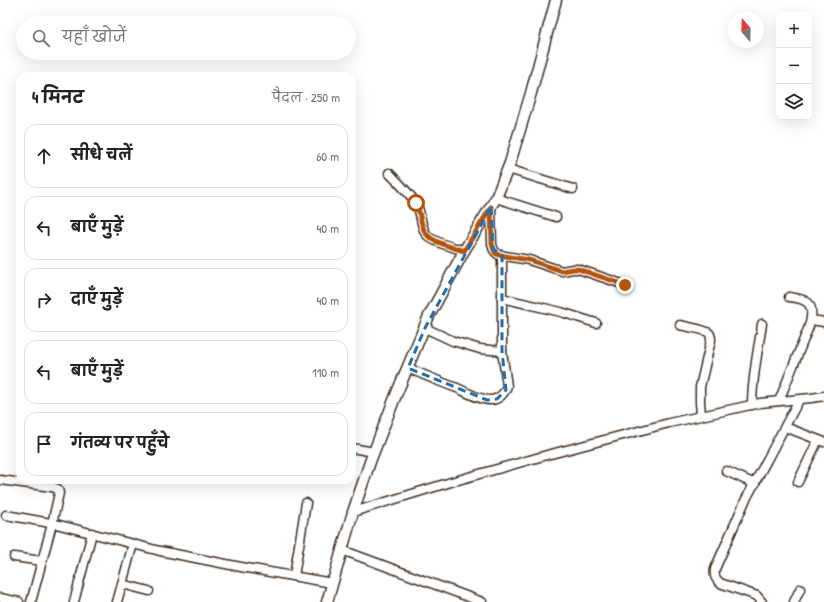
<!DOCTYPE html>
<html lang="hi">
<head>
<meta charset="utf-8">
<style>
  body { margin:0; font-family:"Patrick Hand","Playpen Sans Deva",sans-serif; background:#f6f6f6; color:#222 }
  .controls { position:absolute; right:12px; top:12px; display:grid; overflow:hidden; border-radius:8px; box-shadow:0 4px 16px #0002 }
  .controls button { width:36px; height:36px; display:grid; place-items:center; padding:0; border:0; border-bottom:1px solid #e0e0e0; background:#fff; color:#222; font:20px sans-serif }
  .compass { position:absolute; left:728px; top:12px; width:36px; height:36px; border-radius:50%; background:#fff; box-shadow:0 4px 16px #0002; rotate:341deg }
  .stop { position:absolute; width:12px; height:12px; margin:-9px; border:3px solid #b45309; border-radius:50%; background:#fff }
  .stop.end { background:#b45309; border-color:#fff; box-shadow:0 1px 4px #0008 }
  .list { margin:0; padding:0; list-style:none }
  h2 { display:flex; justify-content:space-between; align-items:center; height:52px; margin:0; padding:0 16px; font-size:17px }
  h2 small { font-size:13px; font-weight:400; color:#767676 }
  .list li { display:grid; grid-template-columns:26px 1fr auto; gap:12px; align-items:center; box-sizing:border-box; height:64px; margin:0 8px 8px; padding:0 8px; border:1px solid #e0e0e0; border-radius:12px }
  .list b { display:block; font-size:15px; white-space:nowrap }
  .list em { font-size:13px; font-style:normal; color:#767676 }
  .icon { flex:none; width:22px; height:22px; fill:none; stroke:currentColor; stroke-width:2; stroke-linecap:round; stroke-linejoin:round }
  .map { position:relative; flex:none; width:824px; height:602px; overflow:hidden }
  .search { position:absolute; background:#fff; box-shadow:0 4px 16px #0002; left:16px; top:16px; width:340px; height:44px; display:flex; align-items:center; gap:10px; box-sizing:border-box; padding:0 14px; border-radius:22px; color:#767676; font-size:15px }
  .panel { position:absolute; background:#fff; box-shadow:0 4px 16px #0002; left:16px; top:72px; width:340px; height:412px; border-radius:12px }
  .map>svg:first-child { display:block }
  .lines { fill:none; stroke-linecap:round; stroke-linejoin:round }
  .minor-casing { stroke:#3b2a1e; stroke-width:11 }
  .tertiary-casing { stroke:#3b2a1e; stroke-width:13 }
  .minor { stroke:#fff; stroke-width:8 }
  .tertiary { stroke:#fff; stroke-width:10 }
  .route { stroke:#b45309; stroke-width:5 }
  .marked { fill:none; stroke:#1f6fb2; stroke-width:3; stroke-dasharray:8 5; stroke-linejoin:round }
</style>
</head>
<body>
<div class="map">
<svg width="824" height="602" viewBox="0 0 824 602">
  <rect width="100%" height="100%" fill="#fff"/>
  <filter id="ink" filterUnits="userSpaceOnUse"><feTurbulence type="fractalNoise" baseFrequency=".025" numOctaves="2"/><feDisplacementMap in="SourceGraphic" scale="8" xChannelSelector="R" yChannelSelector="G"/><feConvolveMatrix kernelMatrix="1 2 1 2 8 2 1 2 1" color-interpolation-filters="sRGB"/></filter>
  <g filter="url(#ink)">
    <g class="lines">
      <defs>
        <g id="minor">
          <polyline points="508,169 573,189"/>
          <path d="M389 173C398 182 409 193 416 203 422 213 420 228 427 235 434 243 454 247 464 251"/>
          <polyline points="496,198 556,217"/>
          <path d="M491 207 492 244C493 249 494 252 499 255L529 260 562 271 573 269H578L625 285"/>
          <polyline points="502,298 561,312 596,323"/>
          <polyline points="811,320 824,322"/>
          <path d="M680 325C686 327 705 329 709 333 711 335 711 337 711 340L700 387V402L701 415"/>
          <polyline points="425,328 453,341 480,349 502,351"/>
          <path d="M408 368C424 375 440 382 457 388 466 392 482 401 492 400 499 399 505 393 507 386L502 351V255"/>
          <path d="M779 401 808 329C811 321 815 305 805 301 800 298 794 298 789 297"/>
          <path d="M752 405C752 378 758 351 762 324"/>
          <polyline points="785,427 824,442"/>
          <polyline points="352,448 374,452"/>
          <polyline points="726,471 755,484"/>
          <polyline points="0,480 52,487 58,489 59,493 52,524 31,602"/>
          <polyline points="798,482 818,440"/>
          <polyline points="353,512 451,482 547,455 669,423 760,403 811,398 824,396"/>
          <polyline points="6,515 56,524 160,551 241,567 332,583"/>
          <polyline points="342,550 482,602"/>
          <polyline points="14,557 42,561"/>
          <polyline points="294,576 306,503"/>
          <polyline points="122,584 149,591"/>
          <polyline points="0,598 19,602"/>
          <polyline points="74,602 92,533"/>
          <polyline points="117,602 133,544"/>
          <path d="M762 602 757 596 720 583C715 578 714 576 715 569L745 501 799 400"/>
          <polyline points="794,602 800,589"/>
        </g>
        <polyline id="tertiary" points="327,602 353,512 371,459 396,395 429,316 464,251 496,198 510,163 531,93 547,33 556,0"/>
      </defs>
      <use href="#minor" class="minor-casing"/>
      <use href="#tertiary" class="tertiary-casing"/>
      <use href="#minor" class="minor"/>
      <use href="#tertiary" class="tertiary"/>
    </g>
  </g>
  <g class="lines" filter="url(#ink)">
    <path class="route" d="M416 203C420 212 420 221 424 230 428 242 453 247 464 251L491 207 492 244 495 253 499 255 529 260 562 271 573 269H578L625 285"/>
  </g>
  <path class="marked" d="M491 207 493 249 502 255V351L506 390 497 399 487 400 408 368 425 328Z"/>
</svg>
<div class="controls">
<button>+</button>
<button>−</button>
<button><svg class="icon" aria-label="layers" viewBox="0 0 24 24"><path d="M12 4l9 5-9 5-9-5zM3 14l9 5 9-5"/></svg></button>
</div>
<svg class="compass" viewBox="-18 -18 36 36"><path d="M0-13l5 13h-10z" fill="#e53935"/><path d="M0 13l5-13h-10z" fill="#767676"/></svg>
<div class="stop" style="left:416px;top:203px"></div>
<div class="stop end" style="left:625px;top:285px"></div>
<div class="search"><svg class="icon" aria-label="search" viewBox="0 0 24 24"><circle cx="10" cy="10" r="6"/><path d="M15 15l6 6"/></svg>यहाँ खोजें</div>
<section class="panel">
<h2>4 मिनट<small>पैदल · 250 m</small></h2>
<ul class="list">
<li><svg class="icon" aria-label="ahead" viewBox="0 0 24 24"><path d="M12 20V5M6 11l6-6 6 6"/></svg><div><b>सीधे चलें</b></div><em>60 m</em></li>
<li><svg class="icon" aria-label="left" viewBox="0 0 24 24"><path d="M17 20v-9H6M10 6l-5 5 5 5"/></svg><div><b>बाएँ मुड़ें</b></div><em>40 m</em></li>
<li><svg class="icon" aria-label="right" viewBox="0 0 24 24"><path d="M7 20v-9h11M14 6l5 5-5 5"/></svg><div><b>दाएँ मुड़ें</b></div><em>40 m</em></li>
<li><svg class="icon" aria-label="left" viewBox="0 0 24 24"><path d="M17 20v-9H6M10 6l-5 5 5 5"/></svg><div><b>बाएँ मुड़ें</b></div><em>110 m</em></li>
<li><svg class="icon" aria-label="arrive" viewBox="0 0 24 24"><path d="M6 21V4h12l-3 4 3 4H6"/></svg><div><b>गंतव्य पर पहुँचे</b></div></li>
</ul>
</section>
</div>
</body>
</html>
